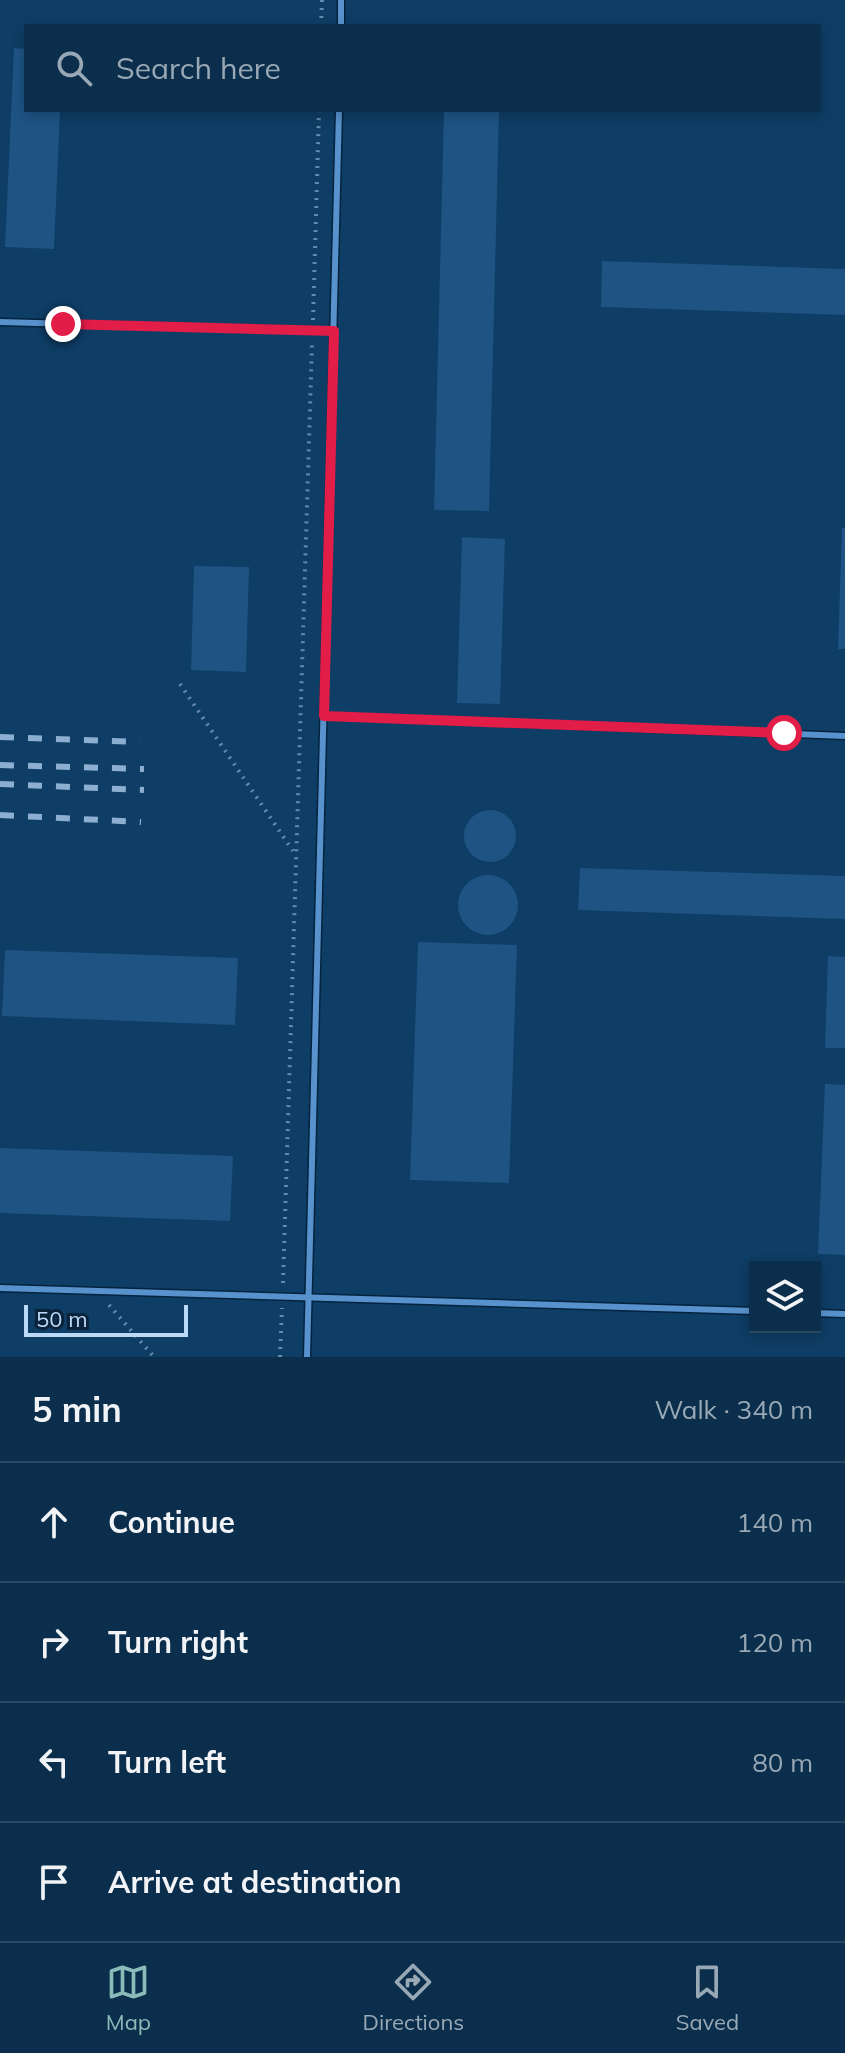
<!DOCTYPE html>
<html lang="en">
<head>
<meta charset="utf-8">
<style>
  body { margin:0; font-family:Mulish,sans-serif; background:#133653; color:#f1f3f6 }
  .controls { position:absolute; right:24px; bottom:24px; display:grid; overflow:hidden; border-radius:0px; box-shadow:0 4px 12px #0003 }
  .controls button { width:72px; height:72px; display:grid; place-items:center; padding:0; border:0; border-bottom:2px solid #2a4a64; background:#0a2e4c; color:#f1f3f6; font:40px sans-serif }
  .scale { position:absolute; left:24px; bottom:20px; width:164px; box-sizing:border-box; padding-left:8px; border:4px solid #bcd9f8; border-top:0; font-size:22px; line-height:28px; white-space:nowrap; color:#bcd9f8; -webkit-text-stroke:6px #0a233a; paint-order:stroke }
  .stop { position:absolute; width:24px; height:24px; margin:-18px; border:6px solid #e11d48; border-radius:50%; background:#fff }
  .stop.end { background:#e11d48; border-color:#fff; box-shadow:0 2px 8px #0008 }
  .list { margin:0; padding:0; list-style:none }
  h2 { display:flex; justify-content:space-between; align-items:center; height:104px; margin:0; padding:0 32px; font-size:34px }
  h2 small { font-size:26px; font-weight:400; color:#99a8b5 }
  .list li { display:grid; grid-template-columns:52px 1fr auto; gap:24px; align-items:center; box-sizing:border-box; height:120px; padding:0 32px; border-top:2px solid #2a4a64 }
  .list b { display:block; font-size:30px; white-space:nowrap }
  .list em { font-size:26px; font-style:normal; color:#99a8b5 }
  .icon { flex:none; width:44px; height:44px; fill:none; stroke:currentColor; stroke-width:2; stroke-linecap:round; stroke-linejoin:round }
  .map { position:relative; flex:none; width:845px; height:1357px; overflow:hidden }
  .search { position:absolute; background:#0a2e4c; box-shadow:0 4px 12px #0003; left:24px; right:24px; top:24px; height:88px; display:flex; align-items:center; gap:20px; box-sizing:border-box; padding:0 28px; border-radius:0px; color:#99a8b5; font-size:30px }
  .sheet { height:584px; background:#0a2e4c }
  nav { display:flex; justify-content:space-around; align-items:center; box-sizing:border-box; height:112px; border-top:2px solid #2a4a64; background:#0a2e4c; font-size:22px; color:#99a8b5 }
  nav a { display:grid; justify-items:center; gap:4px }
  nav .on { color:#8bbbb9 }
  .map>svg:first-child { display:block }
  .building { fill:#1e5384 }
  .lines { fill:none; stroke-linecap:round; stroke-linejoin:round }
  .service-casing { stroke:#04233f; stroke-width:9 }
  .path { stroke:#648aae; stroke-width:4; stroke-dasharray:2 6; stroke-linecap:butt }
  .service { stroke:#5892cd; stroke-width:6 }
  .rail { stroke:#8caed0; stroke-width:6; stroke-dasharray:14 14; stroke-linecap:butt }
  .route { stroke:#e11d48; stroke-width:10 }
</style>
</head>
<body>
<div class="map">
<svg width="845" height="1357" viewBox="0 0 845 1357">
  <rect width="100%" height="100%" fill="#0e3d65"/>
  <g class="building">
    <polygon points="14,48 26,49 26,110 60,110 54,249 5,247"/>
    <polygon points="444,110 499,110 489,511 434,510"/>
    <polygon points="602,261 845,269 845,315 601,307"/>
    <polygon points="842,528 845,528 845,649 838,649"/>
    <polygon points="462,537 505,539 500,704 457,703"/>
    <polygon points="194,566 249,567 246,672 191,670"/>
    <circle cx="490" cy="836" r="26"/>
    <polygon points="580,868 845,876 845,919 578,910"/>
    <circle cx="488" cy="905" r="30"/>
    <polygon points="418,942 517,945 509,1183 410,1180"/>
    <polygon points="5,950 238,958 235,1025 2,1016"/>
    <polygon points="828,956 845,957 845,1048 825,1048"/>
    <polygon points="825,1084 845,1085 845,1255 818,1254"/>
    <polygon points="0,1148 233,1156 230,1221 0,1213"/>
  </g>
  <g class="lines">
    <defs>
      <g id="service">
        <polyline points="341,26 341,0"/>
        <polyline points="0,322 334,331"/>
        <polyline points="324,716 845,736"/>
        <polyline points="0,1288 755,1311"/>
        <polyline points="815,1313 845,1314"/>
        <polyline points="307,1357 339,110"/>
      </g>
    </defs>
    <use href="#service" class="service-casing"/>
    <g class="path">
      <polyline points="321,26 322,0"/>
      <polyline points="313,320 319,110"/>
      <polyline points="180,684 293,851"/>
      <polyline points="283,1283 312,344"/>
      <polyline points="109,1305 154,1357"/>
      <polyline points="280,1357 282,1308"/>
    </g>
    <use href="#service" class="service"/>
    <g class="rail">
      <polyline points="0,737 140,742"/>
      <polyline points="0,765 144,769"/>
      <polyline points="0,784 144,790"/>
      <polyline points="0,815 141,822"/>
    </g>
  </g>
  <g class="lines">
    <polyline class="route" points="63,324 334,331 324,716 784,733"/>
  </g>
</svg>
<div class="controls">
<button><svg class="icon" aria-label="layers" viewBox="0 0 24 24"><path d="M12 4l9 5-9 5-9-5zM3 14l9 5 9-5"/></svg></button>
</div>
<div class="scale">50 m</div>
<div class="stop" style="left:784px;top:733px"></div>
<div class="stop end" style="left:63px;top:324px"></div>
<div class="search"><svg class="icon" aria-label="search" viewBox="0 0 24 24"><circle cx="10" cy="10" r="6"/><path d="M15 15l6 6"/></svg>Search here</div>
</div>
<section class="sheet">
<h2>5 min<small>Walk · 340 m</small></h2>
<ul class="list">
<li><svg class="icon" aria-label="ahead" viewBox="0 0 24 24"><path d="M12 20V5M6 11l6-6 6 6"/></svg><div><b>Continue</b></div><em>140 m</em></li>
<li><svg class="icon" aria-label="right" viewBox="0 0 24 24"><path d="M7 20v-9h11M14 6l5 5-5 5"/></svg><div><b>Turn right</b></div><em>120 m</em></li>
<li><svg class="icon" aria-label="left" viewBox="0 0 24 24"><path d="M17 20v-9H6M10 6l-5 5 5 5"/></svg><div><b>Turn left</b></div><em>80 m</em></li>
<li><svg class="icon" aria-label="arrive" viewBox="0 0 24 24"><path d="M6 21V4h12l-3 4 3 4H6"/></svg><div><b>Arrive at destination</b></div></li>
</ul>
</section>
<nav>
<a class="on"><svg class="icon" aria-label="map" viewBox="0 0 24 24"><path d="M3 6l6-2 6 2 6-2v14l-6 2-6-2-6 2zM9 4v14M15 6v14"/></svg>Map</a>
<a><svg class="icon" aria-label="directions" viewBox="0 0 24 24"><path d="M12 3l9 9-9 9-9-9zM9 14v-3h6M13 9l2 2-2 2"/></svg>Directions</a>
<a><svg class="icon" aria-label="saved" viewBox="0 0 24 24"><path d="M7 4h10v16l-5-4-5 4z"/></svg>Saved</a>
</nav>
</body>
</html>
